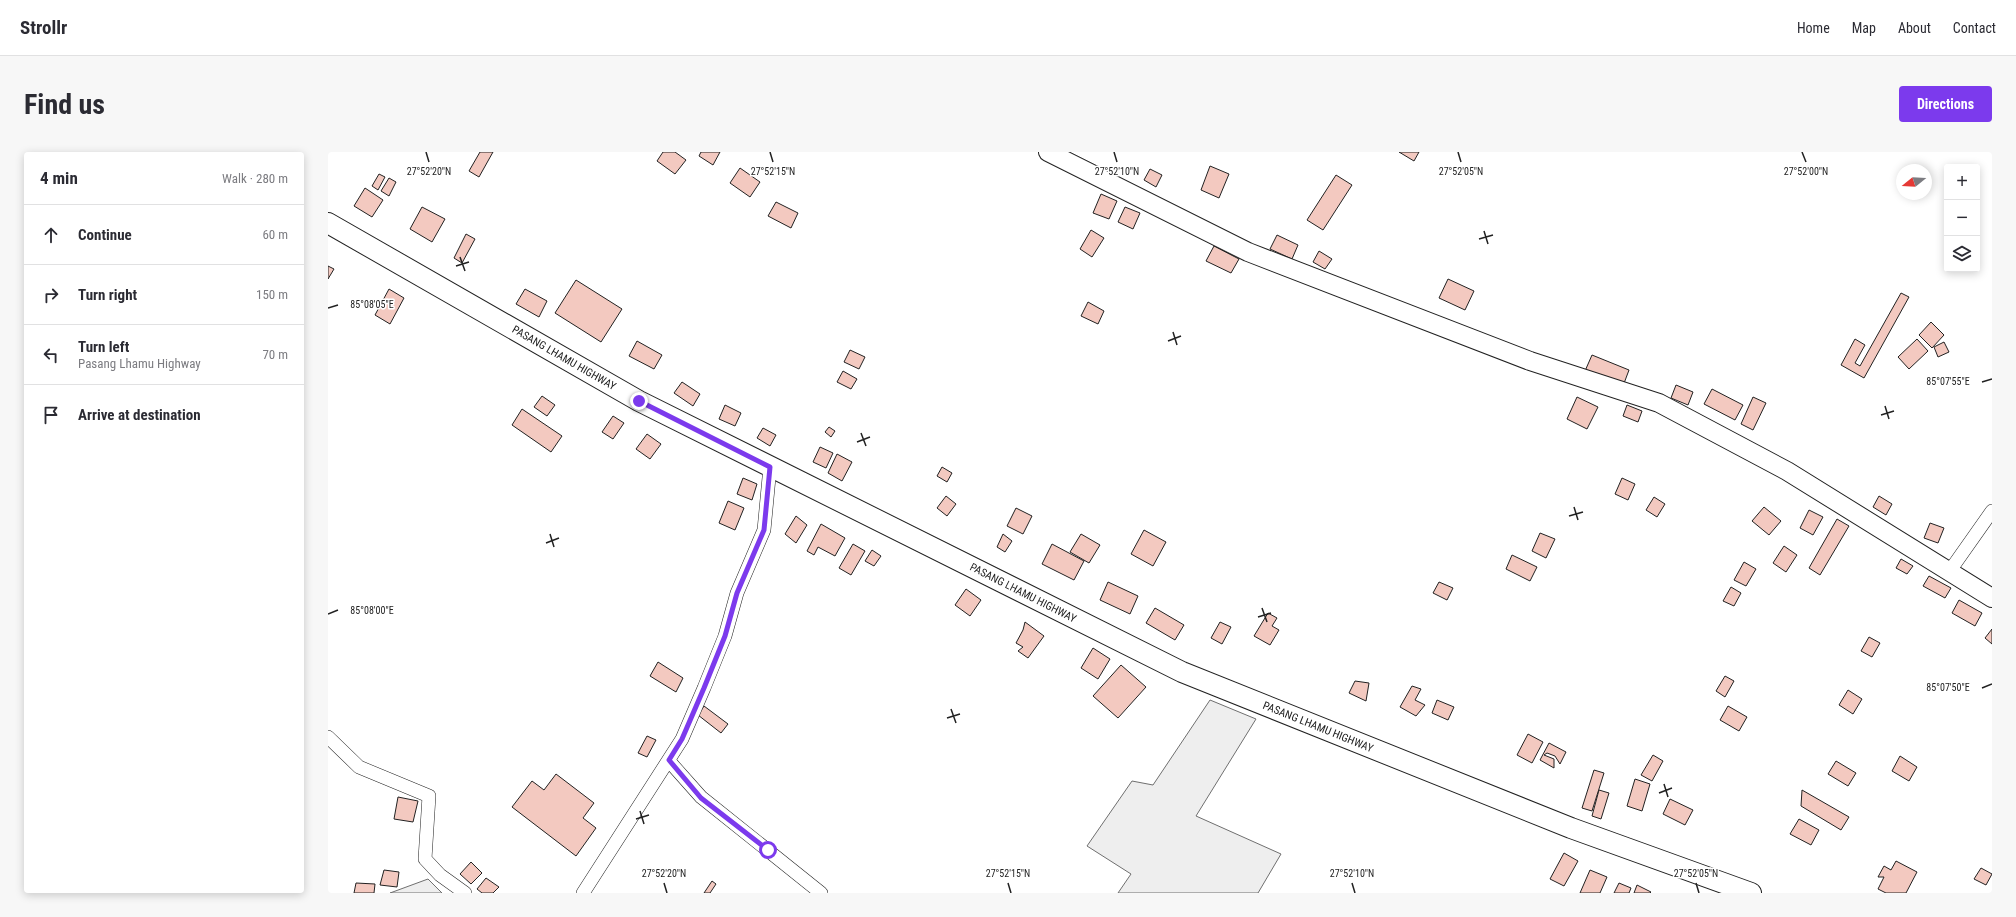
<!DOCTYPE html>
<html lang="en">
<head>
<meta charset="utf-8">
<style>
  body { margin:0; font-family:"Roboto Condensed",sans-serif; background:#f7f7f7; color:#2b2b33 }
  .controls { position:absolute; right:12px; top:12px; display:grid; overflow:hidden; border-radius:4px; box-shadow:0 2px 10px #0003 }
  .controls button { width:36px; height:36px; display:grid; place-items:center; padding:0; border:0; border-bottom:1px solid #e1e1e2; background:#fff; color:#2b2b33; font:20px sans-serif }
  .compass { position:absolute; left:1568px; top:12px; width:36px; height:36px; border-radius:50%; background:#fff; box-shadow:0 2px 10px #0003; rotate:252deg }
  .stop { position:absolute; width:12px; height:12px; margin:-9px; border:3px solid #7c3aed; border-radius:50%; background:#fff }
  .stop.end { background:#7c3aed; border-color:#fff; box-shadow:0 1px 4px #0008 }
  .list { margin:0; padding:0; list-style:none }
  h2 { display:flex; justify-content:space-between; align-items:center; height:52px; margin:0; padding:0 16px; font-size:17px }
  h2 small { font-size:13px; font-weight:400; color:#7c7c81 }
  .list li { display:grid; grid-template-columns:26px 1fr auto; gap:12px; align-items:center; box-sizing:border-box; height:60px; padding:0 16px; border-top:1px solid #e1e1e2 }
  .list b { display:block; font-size:15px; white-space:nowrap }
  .list p { margin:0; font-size:13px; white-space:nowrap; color:#7c7c81 }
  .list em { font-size:13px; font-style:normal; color:#7c7c81 }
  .icon { flex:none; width:22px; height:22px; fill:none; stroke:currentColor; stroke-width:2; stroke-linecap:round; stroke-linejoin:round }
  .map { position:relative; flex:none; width:1664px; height:741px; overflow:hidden; border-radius:4px }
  header { display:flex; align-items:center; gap:24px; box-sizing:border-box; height:56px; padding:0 20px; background:#fff; border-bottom:1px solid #e1e1e2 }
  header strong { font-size:19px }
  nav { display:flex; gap:22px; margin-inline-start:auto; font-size:14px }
  .intro { display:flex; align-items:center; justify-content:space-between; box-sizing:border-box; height:96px; padding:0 24px }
  h1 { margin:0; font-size:28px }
  .button { padding:10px 18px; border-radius:4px; background:#7c3aed; color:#fff; font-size:14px; font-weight:700 }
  main { display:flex; gap:24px; padding:0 24px }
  aside { flex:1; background:#fff; border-radius:4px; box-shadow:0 2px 10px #0003 }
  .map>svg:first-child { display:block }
  .green { fill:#eee; stroke:#6f6f6f }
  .building { fill:#f3c9c0; stroke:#222 }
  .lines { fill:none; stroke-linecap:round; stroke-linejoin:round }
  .minor-casing { stroke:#222; stroke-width:14 }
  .secondary-casing { stroke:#222; stroke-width:20 }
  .primary-casing { stroke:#222; stroke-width:22 }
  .minor { stroke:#fff; stroke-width:13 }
  .secondary { stroke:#fff; stroke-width:18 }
  .primary { stroke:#fff; stroke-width:20 }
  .route { stroke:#7c3aed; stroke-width:5 }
  .ticks { fill:none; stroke:#222; stroke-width:1.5 }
  .labels { text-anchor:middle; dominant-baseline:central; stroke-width:3; stroke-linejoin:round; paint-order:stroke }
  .street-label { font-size:11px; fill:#222; stroke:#fff }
  .ticks-label { font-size:10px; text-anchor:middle; fill:#222; stroke:#fff; stroke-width:3; stroke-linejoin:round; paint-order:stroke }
</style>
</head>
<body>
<header>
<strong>Strollr</strong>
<nav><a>Home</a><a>Map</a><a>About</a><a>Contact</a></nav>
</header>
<div class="intro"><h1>Find us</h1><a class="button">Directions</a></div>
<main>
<aside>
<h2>4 min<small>Walk · 280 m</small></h2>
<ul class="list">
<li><svg class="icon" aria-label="ahead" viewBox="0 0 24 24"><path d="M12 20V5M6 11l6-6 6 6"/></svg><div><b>Continue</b></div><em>60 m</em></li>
<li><svg class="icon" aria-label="right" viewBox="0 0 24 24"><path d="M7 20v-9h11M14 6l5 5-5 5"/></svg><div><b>Turn right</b></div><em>150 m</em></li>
<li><svg class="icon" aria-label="left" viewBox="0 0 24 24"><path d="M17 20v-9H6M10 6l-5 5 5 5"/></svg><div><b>Turn left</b><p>Pasang Lhamu Highway</p></div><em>70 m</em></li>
<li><svg class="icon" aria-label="arrive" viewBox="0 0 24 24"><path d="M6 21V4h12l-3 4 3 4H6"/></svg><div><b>Arrive at destination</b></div></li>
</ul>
</aside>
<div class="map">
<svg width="1664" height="741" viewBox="0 0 1664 741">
  <rect width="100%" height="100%" fill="#fff"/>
  <g class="green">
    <polygon points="882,548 928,567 868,664 953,702 930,741 790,741 803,722 759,694 804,629 825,633"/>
    <polygon points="100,727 114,741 62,741"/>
  </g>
  <g class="building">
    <polygon points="152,0 165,0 151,25 141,19"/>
    <polygon points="335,0 347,0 358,8 347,22 329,9"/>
    <polygon points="373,0 392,0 385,13 371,4"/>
    <polygon points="1071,0 1091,0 1086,9"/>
    <polygon points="882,14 901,22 891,46 873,38"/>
    <polygon points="412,16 432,30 422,45 402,31"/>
    <polygon points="822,17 834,23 828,35 816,28"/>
    <polygon points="51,22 57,25 50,38 44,34"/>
    <polygon points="1008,23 1024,33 995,78 979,68"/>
    <polygon points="61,26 68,30 61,44 53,39"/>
    <polygon points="37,36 55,48 44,65 26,54"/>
    <polygon points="773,42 789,49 781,67 765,61"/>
    <polygon points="448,50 470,61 463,76 440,64"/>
    <polygon points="94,55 117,67 104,90 82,77"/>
    <polygon points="797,55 812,61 805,77 790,70"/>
    <polygon points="763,78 776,86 764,105 752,97"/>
    <polygon points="138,82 147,87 134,111 126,106"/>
    <polygon points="949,83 970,93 964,107 942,97"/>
    <polygon points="886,94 911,107 903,121 878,109"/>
    <polygon points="991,99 1004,107 997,117 985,110"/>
    <polygon points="0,114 6,117 0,127"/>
    <polygon points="1120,127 1146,139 1137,158 1111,146"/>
    <polygon points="248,128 294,157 273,190 227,161"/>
    <polygon points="61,137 76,146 62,172 47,163"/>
    <polygon points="197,137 219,149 211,165 188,152"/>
    <polygon points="1573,141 1581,145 1536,226 1513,213 1527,187 1537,193 1527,211 1532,214"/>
    <polygon points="760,150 776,159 770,172 753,164"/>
    <polygon points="1603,170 1616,183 1604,196 1591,183"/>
    <polygon points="1589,187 1600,199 1581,217 1570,205"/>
    <polygon points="309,189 334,203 326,217 301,204"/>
    <polygon points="1616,190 1621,200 1610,205 1606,195"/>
    <polygon points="522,198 537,205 531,217 516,210"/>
    <polygon points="1264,203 1301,218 1295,234 1257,219"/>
    <polygon points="515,219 529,227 523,237 509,230"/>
    <polygon points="354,230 372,242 365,254 346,241"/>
    <polygon points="1348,233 1365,240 1360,253 1343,246"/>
    <polygon points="1384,237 1415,253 1407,268 1376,252"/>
    <polygon points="214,244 227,253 219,264 206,255"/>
    <polygon points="1249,245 1270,255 1259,277 1239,267"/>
    <polygon points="1425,245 1438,251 1425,278 1413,272"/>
    <polygon points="397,253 413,261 407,274 391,267"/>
    <polygon points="1299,253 1314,259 1310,270 1295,264"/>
    <polygon points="194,257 234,284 223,300 184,273"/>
    <polygon points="285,264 296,271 285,287 274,280"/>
    <polygon points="501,275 507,279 503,285 497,280"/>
    <polygon points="435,276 448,283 442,294 429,286"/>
    <polygon points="319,282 333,292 322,307 308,297"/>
    <polygon points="492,295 505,301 498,316 485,310"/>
    <polygon points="509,302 524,310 514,329 500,321"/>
    <polygon points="614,315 624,321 619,330 609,324"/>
    <polygon points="415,326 429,332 424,348 409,342"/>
    <polygon points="1294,326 1307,332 1300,348 1287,342"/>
    <polygon points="618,344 628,352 619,364 609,356"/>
    <polygon points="1551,344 1564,352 1558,363 1545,355"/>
    <polygon points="1326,345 1337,352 1329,365 1318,358"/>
    <polygon points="400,349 416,356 407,378 391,371"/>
    <polygon points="1436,355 1453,369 1441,383 1424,369"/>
    <polygon points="688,356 704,364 695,382 679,374"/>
    <polygon points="1481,358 1495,365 1485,383 1472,376"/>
    <polygon points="468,364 479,373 468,391 457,382"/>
    <polygon points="1509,367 1521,374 1492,423 1481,416"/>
    <polygon points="1602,371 1616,376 1610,391 1596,386"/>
    <polygon points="493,372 517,386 507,404 490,395 486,403 479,399"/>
    <polygon points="816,378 838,390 825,414 803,402"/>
    <polygon points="1212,381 1227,387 1218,406 1204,399"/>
    <polygon points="675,382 684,389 677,400 669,395"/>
    <polygon points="753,382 772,393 761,411 742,400"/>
    <polygon points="525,392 537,399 523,423 511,416"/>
    <polygon points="724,392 756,409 746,428 714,412"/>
    <polygon points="1456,394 1469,403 1458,420 1445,411"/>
    <polygon points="544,398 553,404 546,414 537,409"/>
    <polygon points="1184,403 1209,415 1202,429 1178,417"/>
    <polygon points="1573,407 1585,414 1579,422 1568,416"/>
    <polygon points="1416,410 1428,417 1418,434 1406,428"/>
    <polygon points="1601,424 1623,436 1617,446 1595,434"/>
    <polygon points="780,430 810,444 802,462 772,448"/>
    <polygon points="1111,430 1125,436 1119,448 1105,441"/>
    <polygon points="1403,435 1413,441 1406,454 1395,449"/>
    <polygon points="638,437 653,448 642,464 627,453"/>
    <polygon points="1631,448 1654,461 1647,474 1624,461"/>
    <polygon points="827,456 856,473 847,488 818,471"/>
    <polygon points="940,461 949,466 944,474 951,478 942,493 926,484"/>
    <polygon points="697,470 716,484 700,506 690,499 695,495 688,491 695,478"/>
    <polygon points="892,470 903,475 894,492 883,486"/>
    <polygon points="1664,477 1664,492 1657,486"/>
    <polygon points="1541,485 1552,491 1544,505 1533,499"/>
    <polygon points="765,496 782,507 770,527 753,516"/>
    <polygon points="330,510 355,526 348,540 322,524"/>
    <polygon points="793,513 818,535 790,566 765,544"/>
    <polygon points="1397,524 1406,529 1397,545 1388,539"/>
    <polygon points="1027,529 1041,531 1038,549 1021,541"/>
    <polygon points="1084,534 1093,537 1087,548 1097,553 1088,564 1072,555"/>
    <polygon points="1520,538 1534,547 1525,562 1511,553"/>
    <polygon points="1109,548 1126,555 1120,568 1104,561"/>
    <polygon points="376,554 400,572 393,581 370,563"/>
    <polygon points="1400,554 1419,565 1411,579 1392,568"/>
    <polygon points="1200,582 1215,590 1204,611 1189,603"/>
    <polygon points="319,584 328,588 319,605 310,601"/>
    <polygon points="1221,591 1238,600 1232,612 1227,604 1219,601 1216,603 1226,607 1226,616 1212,608"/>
    <polygon points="1325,603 1335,609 1324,629 1313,623"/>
    <polygon points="1572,604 1589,615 1581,629 1564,619"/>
    <polygon points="1508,609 1528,621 1520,634 1500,622"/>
    <polygon points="1266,618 1276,621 1264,659 1254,656"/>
    <polygon points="228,622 266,651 255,666 268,676 248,704 184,655 204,629 216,638"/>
    <polygon points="1307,627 1322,632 1314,659 1299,654"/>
    <polygon points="1271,638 1281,641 1273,667 1264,664"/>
    <polygon points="1474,638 1521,665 1513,678 1473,654"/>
    <polygon points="70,645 90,649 85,670 66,667"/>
    <polygon points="1342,647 1365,658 1357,673 1335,662"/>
    <polygon points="1471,667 1491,678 1483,693 1462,682"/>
    <polygon points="1236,701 1250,709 1236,734 1222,727"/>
    <polygon points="1568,709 1589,720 1578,741 1558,741 1550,737 1556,725 1550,725 1556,714 1563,718"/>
    <polygon points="143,710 154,721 143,732 132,722"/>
    <polygon points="1653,716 1664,722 1658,733 1646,727"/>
    <polygon points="56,718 71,720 69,735 52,733"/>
    <polygon points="1262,718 1279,725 1272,741 1252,741"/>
    <polygon points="158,726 171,735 165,741 154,741 149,737"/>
    <polygon points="384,729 388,732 382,741 376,741"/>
    <polygon points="28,731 47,732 46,741 26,741"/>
    <polygon points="1291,731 1303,736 1301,741 1286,741"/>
    <polygon points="1309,733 1323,740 1322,741 1306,741"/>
  </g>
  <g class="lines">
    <defs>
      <g id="minor">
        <polyline points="1621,420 1664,359"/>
        <polyline points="0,585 31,615 101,644 97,707 112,723 137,741"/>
        <polyline points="341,609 373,645 493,741"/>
        <polyline points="255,741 354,587 376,536 397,484 409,441 436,378 442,315"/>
      </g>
      <polyline id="secondary" points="720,0 920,100 1202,209 1331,251 1459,319 1664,446"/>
      <polyline id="primary" points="0,71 311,249 854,520 1243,676 1423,741"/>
    </defs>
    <use href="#minor" class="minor-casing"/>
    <use href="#secondary" class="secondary-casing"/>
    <use href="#primary" class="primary-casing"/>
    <use href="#minor" class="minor"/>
    <use href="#secondary" class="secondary"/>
    <use href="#primary" class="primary"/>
  </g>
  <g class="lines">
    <polyline class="route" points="311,249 442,315 436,378 409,441 397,484 376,536 354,587 341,608 373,646 440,698"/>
  </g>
  <path class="ticks" d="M98 0 101 10M442 0 445 10M786 0 789 10M1130 0 1133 10M1474 0 1478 10M1156 79 1160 92M1151 87 1165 83M132 105 137 119M128 114 141 110M0 156 10 153M845 180 849 193M840 189 853 184M1654 230 1664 227M1557 254 1561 267M1553 263 1566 259M533 281 538 294M529 290 542 285M1246 355 1250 368M1241 364 1255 360M222 382 226 395M218 391 231 386M934 456 939 470M0 462 10 458M930 465 943 461M1654 536 1664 532M623 557 628 571M619 566 632 562M1336 632 1340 645M1331 641 1344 636M312 659 316 672M308 667 321 663M336 731 339 741M680 731 683 741M1024 731 1027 741M1368 731 1371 741"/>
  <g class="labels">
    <g class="street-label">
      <text transform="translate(236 206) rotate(30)">PASANG LHAMU HIGHWAY</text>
      <text transform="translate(695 441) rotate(27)">PASANG LHAMU HIGHWAY</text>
      <text transform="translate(990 575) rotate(22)">PASANG LHAMU HIGHWAY</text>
    </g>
  </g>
  <g class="ticks-label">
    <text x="101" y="23">27°52'20"N</text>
    <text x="445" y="23">27°52'15"N</text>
    <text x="789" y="23">27°52'10"N</text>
    <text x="1133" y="23">27°52'05"N</text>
    <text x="1478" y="23">27°52'00"N</text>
    <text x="44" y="156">85°08'05"E</text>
    <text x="1620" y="233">85°07'55"E</text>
    <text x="44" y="462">85°08'00"E</text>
    <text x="1620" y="539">85°07'50"E</text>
    <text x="336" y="725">27°52'20"N</text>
    <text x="680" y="725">27°52'15"N</text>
    <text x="1024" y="725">27°52'10"N</text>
    <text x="1368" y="725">27°52'05"N</text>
  </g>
</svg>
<div class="controls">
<button>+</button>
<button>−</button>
<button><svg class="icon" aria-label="layers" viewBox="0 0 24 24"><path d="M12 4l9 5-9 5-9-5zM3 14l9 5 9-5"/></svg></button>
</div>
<svg class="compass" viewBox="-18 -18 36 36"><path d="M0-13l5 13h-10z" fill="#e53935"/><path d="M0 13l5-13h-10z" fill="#7c7c81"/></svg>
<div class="stop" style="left:440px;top:698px"></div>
<div class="stop end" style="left:311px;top:249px"></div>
</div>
</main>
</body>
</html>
